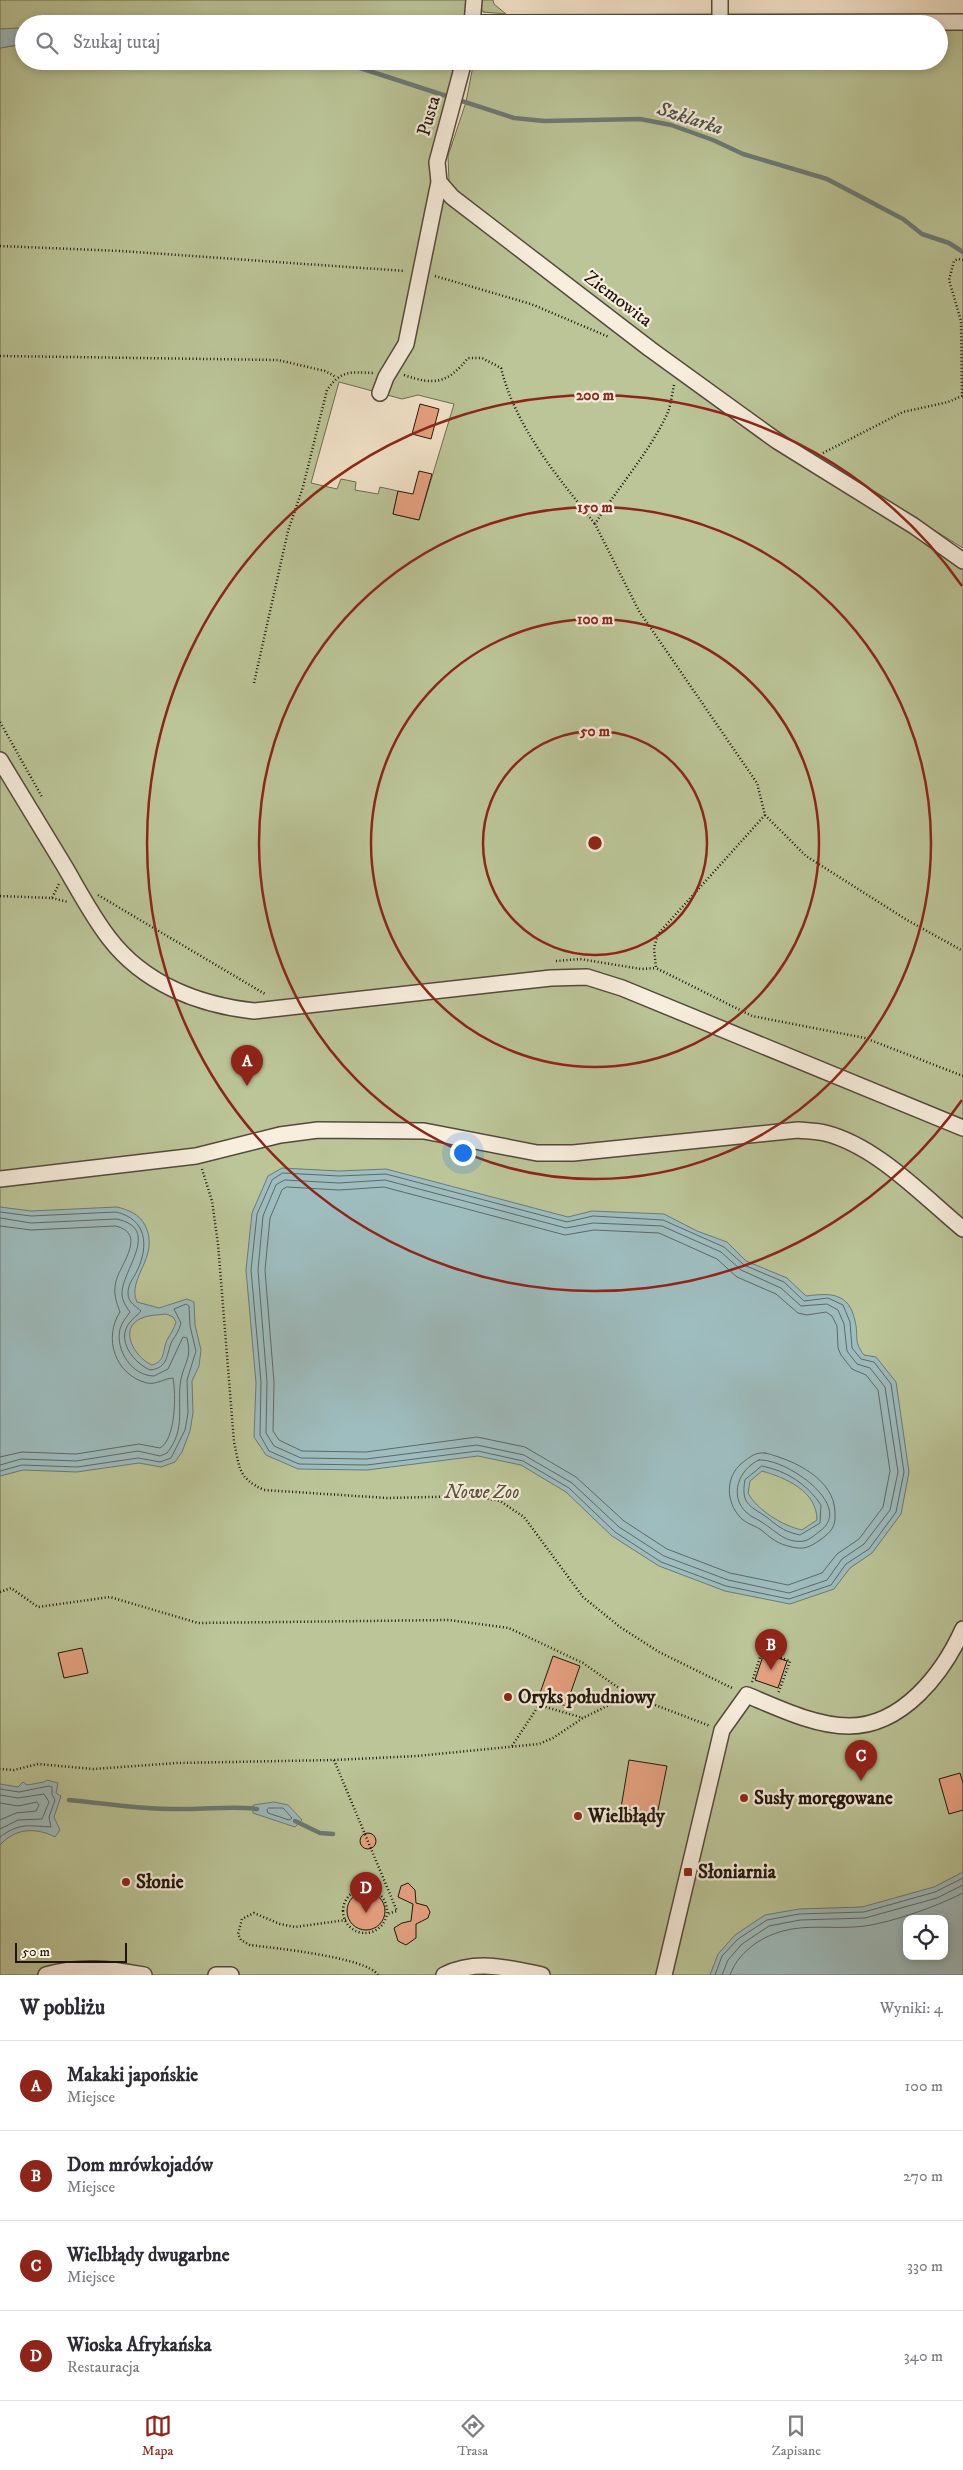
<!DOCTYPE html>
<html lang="pl">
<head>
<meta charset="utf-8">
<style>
	:root { --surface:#fff; --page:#f7f7f7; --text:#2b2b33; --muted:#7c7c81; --line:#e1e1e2; --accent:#8f2418 }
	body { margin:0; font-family:"IM FELL DW Pica",serif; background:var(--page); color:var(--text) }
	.controls { position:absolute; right:15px; bottom:15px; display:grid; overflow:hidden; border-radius:10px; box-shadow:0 2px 8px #0003 }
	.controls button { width:45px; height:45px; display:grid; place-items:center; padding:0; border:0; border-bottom:1px solid var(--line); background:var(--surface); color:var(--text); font:25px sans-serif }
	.scale { position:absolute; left:15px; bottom:12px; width:112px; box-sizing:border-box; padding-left:5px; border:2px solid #1f150c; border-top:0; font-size:14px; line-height:18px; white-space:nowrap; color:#1f150c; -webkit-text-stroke:4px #f8eede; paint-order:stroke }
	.you { position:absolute; left:462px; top:1152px; width:18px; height:18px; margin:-12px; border:4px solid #fff; border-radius:50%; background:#1a73e8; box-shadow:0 0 0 8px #1a73e833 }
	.badge { display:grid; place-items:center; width:32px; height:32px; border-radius:50%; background:var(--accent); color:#fff; font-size:16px; font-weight:700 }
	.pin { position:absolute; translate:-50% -41px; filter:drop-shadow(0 1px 2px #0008) }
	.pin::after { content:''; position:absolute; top:26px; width:18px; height:15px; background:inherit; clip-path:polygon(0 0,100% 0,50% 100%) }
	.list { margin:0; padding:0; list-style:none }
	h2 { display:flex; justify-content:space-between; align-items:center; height:65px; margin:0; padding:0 20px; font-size:21px }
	h2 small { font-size:16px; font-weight:400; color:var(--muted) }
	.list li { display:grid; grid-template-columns:32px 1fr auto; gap:15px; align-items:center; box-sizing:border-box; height:90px; padding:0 20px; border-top:1px solid var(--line) }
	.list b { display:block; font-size:19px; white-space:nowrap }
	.list p { margin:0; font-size:16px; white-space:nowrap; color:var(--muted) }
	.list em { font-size:16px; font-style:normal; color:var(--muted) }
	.icon { flex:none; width:28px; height:28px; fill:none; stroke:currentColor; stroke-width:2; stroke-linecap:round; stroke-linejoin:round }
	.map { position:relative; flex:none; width:963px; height:1975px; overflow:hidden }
	.search { position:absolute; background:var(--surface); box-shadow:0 2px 8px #0003; left:15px; right:15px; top:15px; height:55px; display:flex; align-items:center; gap:12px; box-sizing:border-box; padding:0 18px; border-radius:28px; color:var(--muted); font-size:19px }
	.sheet { height:425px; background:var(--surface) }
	nav { display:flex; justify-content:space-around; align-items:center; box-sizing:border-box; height:70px; border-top:1px solid var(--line); background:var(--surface); font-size:14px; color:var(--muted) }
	nav a { display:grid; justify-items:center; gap:2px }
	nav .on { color:var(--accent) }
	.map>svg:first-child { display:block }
	.green { fill:#bbc598; stroke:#6d6d52; fill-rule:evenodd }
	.water { fill:#9ebdbf; stroke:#6b7a77; fill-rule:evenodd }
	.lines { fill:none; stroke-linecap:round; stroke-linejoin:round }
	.shore { stroke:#5e6966; stroke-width:1 }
	.stream { stroke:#6b7a77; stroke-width:4.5 }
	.building { fill:#e7a281; stroke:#1f150c }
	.minor-casing { stroke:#54493c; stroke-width:18 }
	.path { stroke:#1f150c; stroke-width:2.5; stroke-dasharray:1 2.5; stroke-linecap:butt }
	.minor { stroke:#f8eede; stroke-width:15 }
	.ring { fill:none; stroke:#8f2418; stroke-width:2.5 }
	.poi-dot { fill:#8f2418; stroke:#f8eede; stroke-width:2 }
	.labels { text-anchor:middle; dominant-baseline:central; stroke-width:4.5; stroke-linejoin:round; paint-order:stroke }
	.street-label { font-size:19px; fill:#1f150c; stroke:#f8eede }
	.park-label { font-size:19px; font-style:italic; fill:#56533d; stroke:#f8eede }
	.poi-label { font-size:19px; font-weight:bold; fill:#1f150c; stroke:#f8eede; text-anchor:start }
	.water-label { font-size:20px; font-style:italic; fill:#4b504b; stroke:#f8eede }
	.centre { fill:#8f2418; stroke:#f8eede; stroke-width:2.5 }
	.ring-label { font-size:15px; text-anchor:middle; font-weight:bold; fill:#8f2418; stroke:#f8eede; stroke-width:4.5; stroke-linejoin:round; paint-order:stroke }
</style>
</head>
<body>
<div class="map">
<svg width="963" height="1975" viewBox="0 0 963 1975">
	<rect width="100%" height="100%" fill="#f4e5cc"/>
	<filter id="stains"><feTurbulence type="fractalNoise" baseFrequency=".004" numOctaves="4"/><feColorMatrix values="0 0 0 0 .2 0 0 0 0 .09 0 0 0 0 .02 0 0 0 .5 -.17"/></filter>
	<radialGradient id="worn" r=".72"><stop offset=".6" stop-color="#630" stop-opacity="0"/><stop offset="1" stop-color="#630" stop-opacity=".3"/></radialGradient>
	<path class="green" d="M0,0H468L465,24H24V29H0Z
		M482,0H493L494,4L506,14L483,12L481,8Z
		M939,28H963V548L834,468L688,371L465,199L449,181L448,156L466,102L474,61H939Z
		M24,44V61H458L435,183L963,568V1975H0V48ZM339,382L402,399L418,395L454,404L419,520L393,514L398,491L380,487L378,494L355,490L356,482L341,479L337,489L311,483ZM907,1919H944V1956H907Z"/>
	<path class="water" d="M18,28L24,29V44L0,48V29Z
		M282,1168L339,1171L386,1169L568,1217L592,1211L664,1214L697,1231L727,1242L746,1261L787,1278L806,1296C830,1293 849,1292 855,1321C859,1337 853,1341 864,1355L876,1357L896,1382L909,1472L901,1514L872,1553L850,1568L834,1589L790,1604L725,1591L659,1566L612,1536L566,1492L521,1465L478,1456L367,1470L298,1469L266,1455L254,1437L256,1383L246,1270L252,1213L268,1176ZM762,1471C786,1478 817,1491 817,1520L802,1530C783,1526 757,1510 748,1493L750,1481Z
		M0,1207L31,1211L117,1207C129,1210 139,1214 145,1225C161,1257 126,1278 137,1302L159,1308L187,1299L194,1302L195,1325L201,1350L199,1366L192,1381L193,1413L190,1431L182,1452L175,1462L161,1467L139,1463L77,1472L23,1470L0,1476ZM166,1314L173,1317L176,1322C174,1329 171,1333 167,1340C162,1351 166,1361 152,1365C135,1358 117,1328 142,1318C149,1315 158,1315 166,1314Z
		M47,1780L58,1783L56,1793L61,1796L54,1817L60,1830L55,1837C36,1827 15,1828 0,1845V1784L18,1787L23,1782L27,1785L44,1782Z
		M274,1802L288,1805L302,1820L295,1827L253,1813V1805Z
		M963,1872V1975H710L718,1954L735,1935L765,1915L799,1909L862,1907L934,1887ZM907,1919H944V1956H907Z"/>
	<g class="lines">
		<path class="shore" d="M283,1173L339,1176L386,1174L567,1222L593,1216L663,1220L724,1247L744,1265L784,1282L804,1301L828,1298L843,1305L850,1322L852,1348L861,1359L874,1362L891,1384L904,1472L896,1512L869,1549L846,1564L831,1585L789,1599L726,1586L661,1562L615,1532L569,1488L523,1461L478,1451L367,1465L299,1464L269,1451L260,1435L261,1382L251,1270L257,1214L272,1180Z
			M285,1180L339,1183L385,1180L566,1228L593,1223L662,1226L721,1252L741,1270L781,1288L801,1306L827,1304L838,1310L844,1324L847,1351L857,1364L870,1368L885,1387L898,1472L890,1510L864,1544L842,1559L827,1580L789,1593L728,1580L664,1556L619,1527L572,1483L524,1455L477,1445L366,1459L301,1458L274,1446L266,1433L267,1382L258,1270L263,1216L276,1185Z
			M287,1187L339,1190L384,1187L565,1235L594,1230L659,1233L717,1259L737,1277L776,1294L798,1313L807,1315L826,1312L832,1316L837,1326L838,1348L841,1355L852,1369L866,1375L878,1390L890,1471L883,1507L859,1539L837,1554L822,1573L788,1585L730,1573L667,1549L624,1521L576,1477L525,1447L477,1437L366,1452L302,1451L279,1440L273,1431L274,1382L265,1270L270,1218L282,1190Z
			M0,1212L31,1216L116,1212C147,1219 149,1246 137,1271C133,1279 128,1284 128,1293C128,1303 136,1306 141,1311C138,1315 133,1318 130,1322C115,1340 134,1363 150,1370C169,1368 166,1354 172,1341C176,1335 179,1331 181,1323L174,1309L186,1304L189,1306L190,1326L196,1351L187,1380L188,1413L185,1430L171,1458L160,1462L138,1458L77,1467L22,1465L0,1471
			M0,1218L31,1223L116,1219C163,1228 121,1271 122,1294C122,1300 126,1307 130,1312C126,1318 122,1322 120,1329C115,1350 132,1376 154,1376L168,1369L183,1337L187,1338C192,1358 185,1361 181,1379C176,1406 187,1428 167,1453L160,1456L138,1451L76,1461L21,1459L0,1465
			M0,1226L31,1230L115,1226C148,1233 120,1265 116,1281C113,1293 116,1301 120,1312C103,1338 115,1375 147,1383C157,1385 165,1378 173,1378C176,1394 176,1439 160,1448L139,1444L76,1454L22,1452L0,1457
			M765,1453C794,1460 835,1479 835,1513C836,1527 831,1532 820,1540C810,1547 804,1550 792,1547C777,1544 771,1538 760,1529C753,1525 745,1523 740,1517C726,1502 725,1477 742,1463C750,1457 755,1452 765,1453Z
			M759,1460C786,1458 855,1506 820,1531C815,1535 809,1540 804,1541C786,1544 776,1531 763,1523C758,1519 751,1517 747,1513C728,1496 739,1469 759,1460Z
			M762,1466C787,1471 807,1484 821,1505L820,1523L800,1535C786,1532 780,1528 769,1519C752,1506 740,1506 745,1480Z
			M0,1789L19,1792L49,1786L52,1787V1794L55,1800L49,1817L51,1827C29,1826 20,1822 0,1837
			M0,1795L18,1798L44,1794L49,1802L42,1819L18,1820L0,1829
			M0,1803L18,1806L37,1802L39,1805L36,1811L16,1813L0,1820
			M269,1808H283L292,1818L289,1820L268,1813L267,1810Z
			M715,1975L722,1956L738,1939L767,1920L799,1914L864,1912L935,1892L963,1878
			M722,1975L728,1960L742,1944L769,1926L800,1920L865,1918L937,1898L963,1885
			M730,1975C735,1961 744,1952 756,1943C793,1919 825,1931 865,1926C893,1922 938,1906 963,1893"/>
		<path class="stream" d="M332,61L357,67L514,118L544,121L640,119L671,125L713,140L743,154L827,179L903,219L922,234L949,243L963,252
			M69,1800C108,1804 148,1810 188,1809C211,1809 233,1806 257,1809
			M295,1821L320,1833L333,1834"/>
	</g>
	<path class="building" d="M420,404L439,409L431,439L412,434Z
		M419,471L432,474L419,520L393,514L398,491L413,494Z
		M82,1648L88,1673L64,1678L58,1653Z
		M764,1653L787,1661L778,1688L755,1680Z
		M553,1656L580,1666L566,1706L539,1696Z
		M629,1760L667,1766L657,1815L621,1808Z
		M960,1773L963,1783V1810L949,1814L939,1779Z
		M360 1841a8 8 0 1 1 16 0a8 8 0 1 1-16 0Z
		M408,1883L415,1890L416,1903L427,1906L430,1912L428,1918L416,1924V1938L406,1945L398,1941L394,1928L402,1923L411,1921L413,1904L398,1897L401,1886Z
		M347 1911a19 19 0 1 1 38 0a19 19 0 1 1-38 0Z"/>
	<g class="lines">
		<defs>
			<path id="minor" d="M720,0V22
				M472,23L963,22
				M472,24L474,0
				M439,182L452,197L650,349L777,441L914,526L963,561
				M380,393L386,377L406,344L439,182L437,162L464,61
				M0,760C22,796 43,831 65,867C79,891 92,916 109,938C144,984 199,1005 254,1011L551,978L587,977L622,988L963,1128
				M0,1179L196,1156L280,1135L318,1130L424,1131L537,1153H573L798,1130C807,1131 817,1131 825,1133C877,1146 923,1196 963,1229
				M46,1975C80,1965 111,1969 144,1975
				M216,1975H231
				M444,1975C476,1959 509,1968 542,1975
				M664,1975L722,1730L747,1695C778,1708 815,1726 849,1726C903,1726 943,1673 963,1629"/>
		</defs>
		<use href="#minor" class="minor-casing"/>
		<path class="path" d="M0,246L121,251L405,271
			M435,276L531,304L609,337
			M0,356L278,360L325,371L336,377
			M404,375C435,386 448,383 468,358H482L501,368C516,428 557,476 595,524
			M674,385C672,394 671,404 668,412C650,452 618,487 595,524L639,611L757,783L765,815L806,856L907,920L963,951
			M823,453L903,412L948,402L962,396L961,321L949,280L954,261L958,259L963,260
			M254,683L288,531L303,487L327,390C341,370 350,372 373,373
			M0,722L42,797
			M765,815L658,934L654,948L656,968L752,1016L865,1038L963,1076
			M98,895L265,994
			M0,896L52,898L59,884
			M52,898L68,902
			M556,961L580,959L641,969L656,968
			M202,1169L212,1201L218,1244L234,1442C240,1469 238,1478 264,1490L387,1498L475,1496L500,1501L524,1517L583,1597L620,1627L659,1652L734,1689
			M0,1592L11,1588L38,1607L110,1597L198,1623L449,1620L509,1628L583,1663L629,1695L583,1718L553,1738L539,1744L417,1756L334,1760L178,1763L93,1769L38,1764L14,1770L0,1769
			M752,1682L762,1651L790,1661L778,1694
			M629,1695L710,1726
			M512,1746L539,1705L583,1718
			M334,1760L397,1911L387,1914
			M343 1911a22 22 0 1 1 44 0a22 22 0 1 1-44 0Z
			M346,1920L295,1927L280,1924L254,1913L242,1919L238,1934L241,1940L250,1945C273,1948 366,1957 378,1975"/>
		<use href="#minor" class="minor"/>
	</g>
	<g class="ring">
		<circle cx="595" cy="843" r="112"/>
		<circle cx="595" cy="843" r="224"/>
		<circle cx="595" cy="843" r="336"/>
		<path d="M962 1100A448 448 0 1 1 962 586"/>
	</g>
	<g class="poi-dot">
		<circle cx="508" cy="1697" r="5"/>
		<circle cx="744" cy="1798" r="5"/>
		<circle cx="578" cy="1816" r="5"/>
		<rect x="683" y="1867" width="10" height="10" rx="2.5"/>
		<circle cx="126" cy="1882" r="5"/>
	</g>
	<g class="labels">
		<g class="street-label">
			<text transform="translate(429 116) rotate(-74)">Pusta</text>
			<text transform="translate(618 299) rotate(37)">Ziemowita</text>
		</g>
		<g class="park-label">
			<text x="482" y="1492">Nowe Zoo</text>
		</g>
		<g class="poi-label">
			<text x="518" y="1697">Oryks południowy</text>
			<text x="754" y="1798">Susły moręgowane</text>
			<text x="588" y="1816">Wielbłądy</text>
			<text x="698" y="1872">Słoniarnia</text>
			<text x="136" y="1882">Słonie</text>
		</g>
		<g class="water-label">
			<text transform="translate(690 119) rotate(18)">Szklarka</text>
		</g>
	</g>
	<circle cx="595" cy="843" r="8" class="centre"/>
	<g class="ring-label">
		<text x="595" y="400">200 m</text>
		<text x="595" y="512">150 m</text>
		<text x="595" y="624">100 m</text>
		<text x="595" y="736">50 m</text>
	</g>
	<rect width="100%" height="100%" filter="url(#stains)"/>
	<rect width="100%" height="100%" fill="url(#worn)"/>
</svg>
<div class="controls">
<button><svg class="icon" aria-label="locate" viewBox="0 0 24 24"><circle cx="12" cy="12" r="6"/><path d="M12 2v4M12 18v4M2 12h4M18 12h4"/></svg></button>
</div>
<div class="scale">50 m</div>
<div class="you"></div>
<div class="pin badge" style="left:247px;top:1086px">A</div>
<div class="pin badge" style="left:771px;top:1670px">B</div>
<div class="pin badge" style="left:861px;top:1781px">C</div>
<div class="pin badge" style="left:366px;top:1913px">D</div>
<div class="search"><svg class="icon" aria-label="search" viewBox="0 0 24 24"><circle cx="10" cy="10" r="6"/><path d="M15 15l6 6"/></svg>Szukaj tutaj</div>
</div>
<section class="sheet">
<h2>W pobliżu<small>Wyniki: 4</small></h2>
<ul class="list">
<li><span class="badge">A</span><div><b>Makaki japońskie</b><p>Miejsce</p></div><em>100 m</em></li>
<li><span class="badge">B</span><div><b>Dom mrówkojadów</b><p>Miejsce</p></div><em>270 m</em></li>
<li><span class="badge">C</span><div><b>Wielbłądy dwugarbne</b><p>Miejsce</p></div><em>330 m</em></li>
<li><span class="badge">D</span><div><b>Wioska Afrykańska</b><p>Restauracja</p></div><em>340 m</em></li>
</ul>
</section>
<nav>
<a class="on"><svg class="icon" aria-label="map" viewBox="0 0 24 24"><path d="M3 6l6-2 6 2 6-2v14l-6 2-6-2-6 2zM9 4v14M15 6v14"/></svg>Mapa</a>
<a><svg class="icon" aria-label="directions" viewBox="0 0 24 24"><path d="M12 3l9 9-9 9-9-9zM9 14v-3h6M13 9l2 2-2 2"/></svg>Trasa</a>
<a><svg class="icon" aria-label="saved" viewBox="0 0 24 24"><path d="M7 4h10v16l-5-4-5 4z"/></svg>Zapisane</a>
</nav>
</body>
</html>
